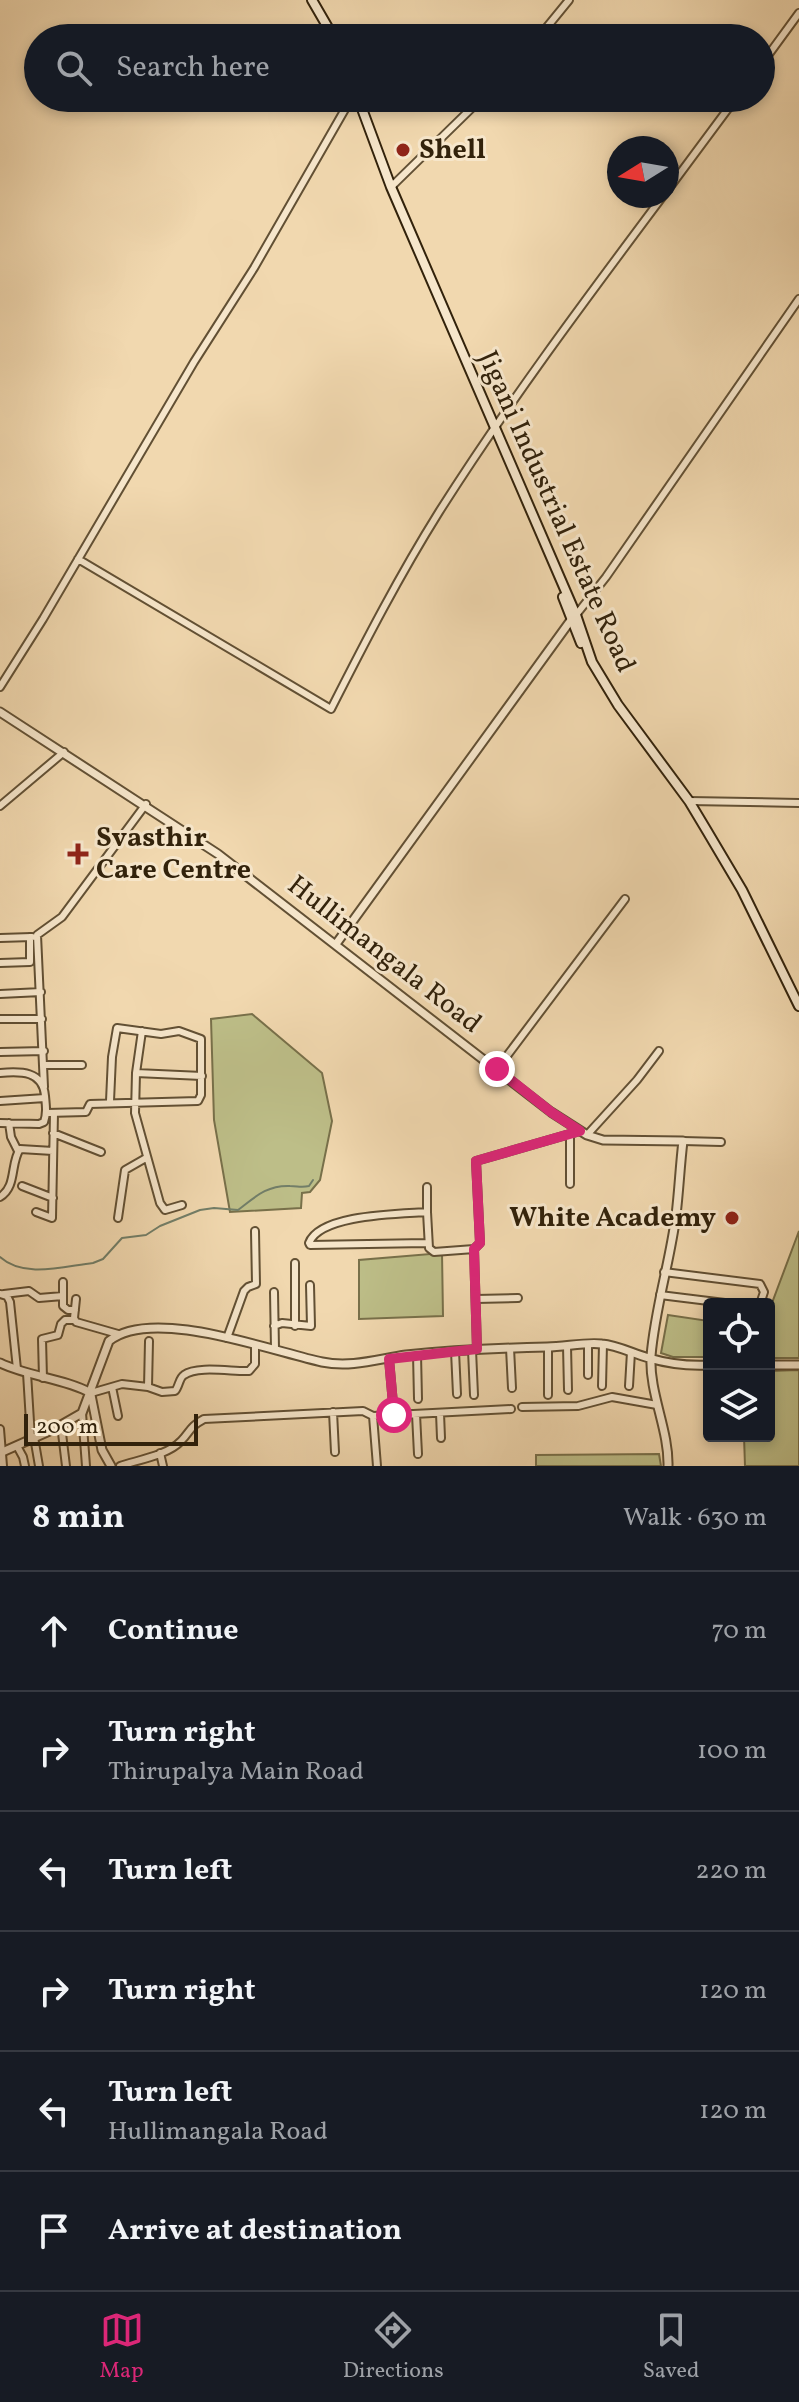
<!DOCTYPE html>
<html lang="en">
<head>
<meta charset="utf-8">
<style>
	:root { --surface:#171b24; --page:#242831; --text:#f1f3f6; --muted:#9ea1a6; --line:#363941; --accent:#db2777 }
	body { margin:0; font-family:Vollkorn,serif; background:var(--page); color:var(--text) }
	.controls { position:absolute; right:24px; bottom:24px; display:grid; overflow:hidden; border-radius:8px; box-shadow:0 4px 12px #0003 }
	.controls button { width:72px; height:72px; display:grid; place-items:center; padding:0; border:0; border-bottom:2px solid var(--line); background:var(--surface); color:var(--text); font:40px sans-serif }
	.compass { position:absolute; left:607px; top:136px; width:72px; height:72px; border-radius:50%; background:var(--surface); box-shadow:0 4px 12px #0003; rotate:259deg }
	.scale { position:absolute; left:24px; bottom:20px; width:174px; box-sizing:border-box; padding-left:8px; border:4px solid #32220b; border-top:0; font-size:22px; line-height:28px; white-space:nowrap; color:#32220b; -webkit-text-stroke:6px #f6e6cb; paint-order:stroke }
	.stop { position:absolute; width:24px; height:24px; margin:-18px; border:6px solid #db2777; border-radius:50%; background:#fff }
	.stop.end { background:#db2777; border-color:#fff; box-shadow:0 2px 8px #0008 }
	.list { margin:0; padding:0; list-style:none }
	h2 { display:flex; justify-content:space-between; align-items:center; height:104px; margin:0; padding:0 32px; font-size:34px }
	h2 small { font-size:26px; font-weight:400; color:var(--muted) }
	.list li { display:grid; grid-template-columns:52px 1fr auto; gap:24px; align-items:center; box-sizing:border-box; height:120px; padding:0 32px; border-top:2px solid var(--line) }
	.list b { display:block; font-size:30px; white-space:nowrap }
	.list p { margin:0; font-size:26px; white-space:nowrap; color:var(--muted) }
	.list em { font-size:26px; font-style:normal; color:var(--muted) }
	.icon { flex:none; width:44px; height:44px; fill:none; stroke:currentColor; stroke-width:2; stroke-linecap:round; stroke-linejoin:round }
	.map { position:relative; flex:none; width:799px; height:1466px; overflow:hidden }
	.search { position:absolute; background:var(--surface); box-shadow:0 4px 12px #0003; left:24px; right:24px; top:24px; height:88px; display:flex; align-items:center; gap:20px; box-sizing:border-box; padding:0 28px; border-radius:44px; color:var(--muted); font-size:30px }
	.sheet { height:824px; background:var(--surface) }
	nav { display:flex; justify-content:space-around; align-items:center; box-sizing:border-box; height:112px; border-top:2px solid var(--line); background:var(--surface); font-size:22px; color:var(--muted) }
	nav a { display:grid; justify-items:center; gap:4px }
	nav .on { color:var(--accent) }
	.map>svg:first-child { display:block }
	.grass { fill:#bdbe88; stroke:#78704a; stroke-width:2 }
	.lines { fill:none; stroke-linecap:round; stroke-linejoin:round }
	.stream { stroke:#727e68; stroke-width:2 }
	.minor-casing { stroke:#625034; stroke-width:10 }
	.tertiary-casing { stroke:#625034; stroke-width:11 }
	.secondary-casing { stroke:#32220b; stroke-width:12 }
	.minor { stroke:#f6e6cb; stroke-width:6 }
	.tertiary { stroke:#f6e6cb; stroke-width:7 }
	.secondary { stroke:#f6e6cb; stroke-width:8 }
	.route { stroke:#db2777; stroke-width:10 }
	.poi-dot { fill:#8f2418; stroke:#f6e6cb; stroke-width:3 }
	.labels { text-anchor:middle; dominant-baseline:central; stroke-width:6; stroke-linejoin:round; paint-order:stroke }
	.poi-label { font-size:28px; font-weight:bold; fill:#32220b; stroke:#f6e6cb; text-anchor:start }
	.street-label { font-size:28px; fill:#32220b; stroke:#f6e6cb }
</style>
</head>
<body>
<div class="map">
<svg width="799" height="1466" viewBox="0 0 799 1466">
	<rect width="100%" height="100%" fill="#f1d8af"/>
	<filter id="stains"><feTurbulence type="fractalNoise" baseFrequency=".0025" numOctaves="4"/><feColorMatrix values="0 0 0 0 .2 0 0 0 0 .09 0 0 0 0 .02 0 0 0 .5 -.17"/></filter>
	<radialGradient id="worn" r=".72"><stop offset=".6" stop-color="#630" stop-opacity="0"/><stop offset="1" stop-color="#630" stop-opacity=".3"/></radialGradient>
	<path class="grass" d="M252,1014L322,1073L332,1121L320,1180L310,1192L302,1193L301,1208L230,1212L214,1120L211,1019Z
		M799,1231V1358H769V1311Z
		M442,1253L443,1316L359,1319V1260Z
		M668,1315L709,1321V1357H673L661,1353Z
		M799,1370V1466H745L744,1436H769V1371Z
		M659,1454L661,1466H536V1455Z"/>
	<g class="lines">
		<path class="stream" d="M0,1257C24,1279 65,1266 93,1263L103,1259L122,1238L146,1235L160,1226L200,1210L214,1208L238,1210C255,1197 267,1185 290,1186C298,1186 301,1188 309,1186L313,1180"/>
		<defs>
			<path id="minor" d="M538,38L569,0
				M761,65L799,13
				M391,187L482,98
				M667,191L736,98
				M78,559L331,709C365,642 399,576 439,512C508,403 586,299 663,196
				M576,615L606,577L799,299
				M0,687L43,619L194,362L254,268L348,104L358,99
				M689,801L799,803
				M0,806L64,752
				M0,938L32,937
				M0,963L30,962V937
				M0,994L41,992
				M0,1019H42
				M142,1031L136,1073L135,1113L160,1203L165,1210L182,1205
				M0,1052L44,1051
				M44,1065H82
				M497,1069L625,899
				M0,1073C21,1071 43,1071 45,1096C46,1106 47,1113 44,1122L39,1124L0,1123
				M136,1073L202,1076
				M44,1087L37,935L62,917L146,804
				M0,1101L45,1098
				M47,1113L86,1112L90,1104L198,1101L201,1095V1039L179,1031L161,1034L117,1028L112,1057L110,1101
				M9,1123L11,1137L18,1151
				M53,1133L101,1152
				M570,1134V1184
				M587,1135L637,1080L659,1051
				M683,1141L721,1142
				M22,1186L53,1198
				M0,1197C17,1187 10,1163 20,1149L53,1151
				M36,1212L52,1218L54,1113
				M427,1212V1187
				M118,1218L125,1170L146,1158
				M426,1243L310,1245L309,1243C320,1214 400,1214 427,1212L429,1248L434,1252L474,1249
				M664,1272L760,1284L764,1292L760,1304
				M63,1282V1306L68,1310H75
				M274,1292L275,1349
				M0,1294L7,1296L10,1302L17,1369
				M4,1294L29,1291L39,1298L63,1296
				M660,1295L733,1304
				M76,1299L74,1318L76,1322L118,1334
				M476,1299L518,1298
				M274,1326L282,1323L311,1326L310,1285
				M295,1326V1263
				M227,1338L244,1291L248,1287L256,1284L255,1231
				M567,1346L568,1390
				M510,1348L512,1388
				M548,1348V1395
				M477,1349L474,1249L480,1243L476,1161L580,1131
				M472,1350L474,1395
				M455,1351L457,1394
				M417,1354L418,1399
				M27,1373L31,1438
				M588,1375V1344
				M43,1378L42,1339L58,1335L61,1324L65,1320H75
				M602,1386L603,1344
				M629,1386L631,1352
				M112,1387L118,1416
				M148,1387L162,1392L175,1391C179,1387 179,1378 184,1375C197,1365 234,1372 249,1371L255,1364V1345
				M91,1393L122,1384L148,1387L149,1341
				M522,1407L578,1406L612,1397L657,1405
				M333,1412L335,1452
				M82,1413L86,1466
				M440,1413L441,1438
				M416,1414L418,1454
				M394,1415L511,1409
				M373,1416L377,1466
				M61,1425L66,1466
				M0,1429L3,1466
				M34,1437L39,1466
				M17,1446L23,1457L25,1466
				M160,1453L163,1466
				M120,1466C138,1460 168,1455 181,1441C191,1431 189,1427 204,1419L363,1411L373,1416L394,1415L389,1359"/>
			<path id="tertiary" d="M0,712L218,854L551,1112L587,1135L603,1140L683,1141C680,1166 679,1191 676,1215C670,1262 655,1308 651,1356C649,1393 669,1430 668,1466
				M336,944L571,620
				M0,1363C29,1377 63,1378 91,1393
				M769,1365H799
				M91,1395L102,1450L111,1466
				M0,1453L54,1429L82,1413L109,1341C152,1306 271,1351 322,1362C351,1368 378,1359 406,1355C453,1350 500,1348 547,1347C565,1347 584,1342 602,1344C617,1345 634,1354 649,1358C669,1364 688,1366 709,1365"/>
			<path id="secondary" d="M312,0L334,38
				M358,98L391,187L576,615L592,662L618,705L689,801L707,831L742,890L799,1006
				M563,597L581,643"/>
		</defs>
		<use href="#minor" class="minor-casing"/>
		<use href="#tertiary" class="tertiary-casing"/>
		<use href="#secondary" class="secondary-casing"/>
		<use href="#minor" class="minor"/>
		<use href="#tertiary" class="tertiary"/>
		<use href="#secondary" class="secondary"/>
	</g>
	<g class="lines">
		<path class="route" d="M394,1415L389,1359L477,1349L474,1249L480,1243L476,1161L580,1131L551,1112L497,1069"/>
	</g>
	<g class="poi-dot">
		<circle cx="403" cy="150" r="8"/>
		<path d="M74 842h8v8h8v8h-8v8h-8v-8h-8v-8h8z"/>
		<circle cx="732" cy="1218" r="8"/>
	</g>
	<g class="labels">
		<g class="poi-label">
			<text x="419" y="150">Shell</text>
			<text x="96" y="838">Svasthir<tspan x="96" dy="32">Care Centre</tspan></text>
			<text x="716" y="1218" text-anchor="end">White Academy</text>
		</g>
		<g class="street-label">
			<text transform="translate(556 512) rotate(66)">Jigani Industrial Estate Road</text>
			<text transform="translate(384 955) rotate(38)">Hullimangala Road</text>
		</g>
	</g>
	<rect width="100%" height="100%" filter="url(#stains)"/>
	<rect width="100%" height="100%" fill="url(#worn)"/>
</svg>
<div class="controls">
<button><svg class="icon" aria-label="locate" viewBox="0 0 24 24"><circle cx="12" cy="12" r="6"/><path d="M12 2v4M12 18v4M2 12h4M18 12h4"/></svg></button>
<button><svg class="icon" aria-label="layers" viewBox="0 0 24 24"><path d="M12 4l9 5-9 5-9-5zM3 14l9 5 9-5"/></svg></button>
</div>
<svg class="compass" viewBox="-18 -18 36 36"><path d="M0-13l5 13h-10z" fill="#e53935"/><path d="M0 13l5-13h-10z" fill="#9ea1a6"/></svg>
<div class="scale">200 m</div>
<div class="stop" style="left:394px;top:1415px"></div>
<div class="stop end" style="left:497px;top:1069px"></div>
<div class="search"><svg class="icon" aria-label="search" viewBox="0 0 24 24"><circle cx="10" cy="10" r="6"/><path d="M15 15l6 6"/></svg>Search here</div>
</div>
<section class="sheet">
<h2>8 min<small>Walk · 630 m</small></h2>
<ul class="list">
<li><svg class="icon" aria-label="ahead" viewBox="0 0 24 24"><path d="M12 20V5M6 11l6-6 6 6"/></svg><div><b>Continue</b></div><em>70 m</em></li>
<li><svg class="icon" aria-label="right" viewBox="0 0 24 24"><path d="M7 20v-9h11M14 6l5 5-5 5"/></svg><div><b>Turn right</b><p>Thirupalya Main Road</p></div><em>100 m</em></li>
<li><svg class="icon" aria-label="left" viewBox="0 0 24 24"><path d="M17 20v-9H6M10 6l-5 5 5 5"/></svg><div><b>Turn left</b></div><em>220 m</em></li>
<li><svg class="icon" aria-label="right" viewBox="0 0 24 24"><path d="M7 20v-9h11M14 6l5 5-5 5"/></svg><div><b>Turn right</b></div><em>120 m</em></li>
<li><svg class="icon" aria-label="left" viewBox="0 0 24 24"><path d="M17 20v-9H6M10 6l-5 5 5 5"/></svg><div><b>Turn left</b><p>Hullimangala Road</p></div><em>120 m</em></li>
<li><svg class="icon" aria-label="arrive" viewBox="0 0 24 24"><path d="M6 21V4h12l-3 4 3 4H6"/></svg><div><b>Arrive at destination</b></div></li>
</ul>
</section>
<nav>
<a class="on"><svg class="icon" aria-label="map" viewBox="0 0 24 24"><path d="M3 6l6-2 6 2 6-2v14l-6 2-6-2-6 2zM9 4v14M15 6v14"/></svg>Map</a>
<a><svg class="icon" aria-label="directions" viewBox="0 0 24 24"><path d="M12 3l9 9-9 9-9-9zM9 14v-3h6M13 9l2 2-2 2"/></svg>Directions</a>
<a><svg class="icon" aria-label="saved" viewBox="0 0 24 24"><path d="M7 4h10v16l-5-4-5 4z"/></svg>Saved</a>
</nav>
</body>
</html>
